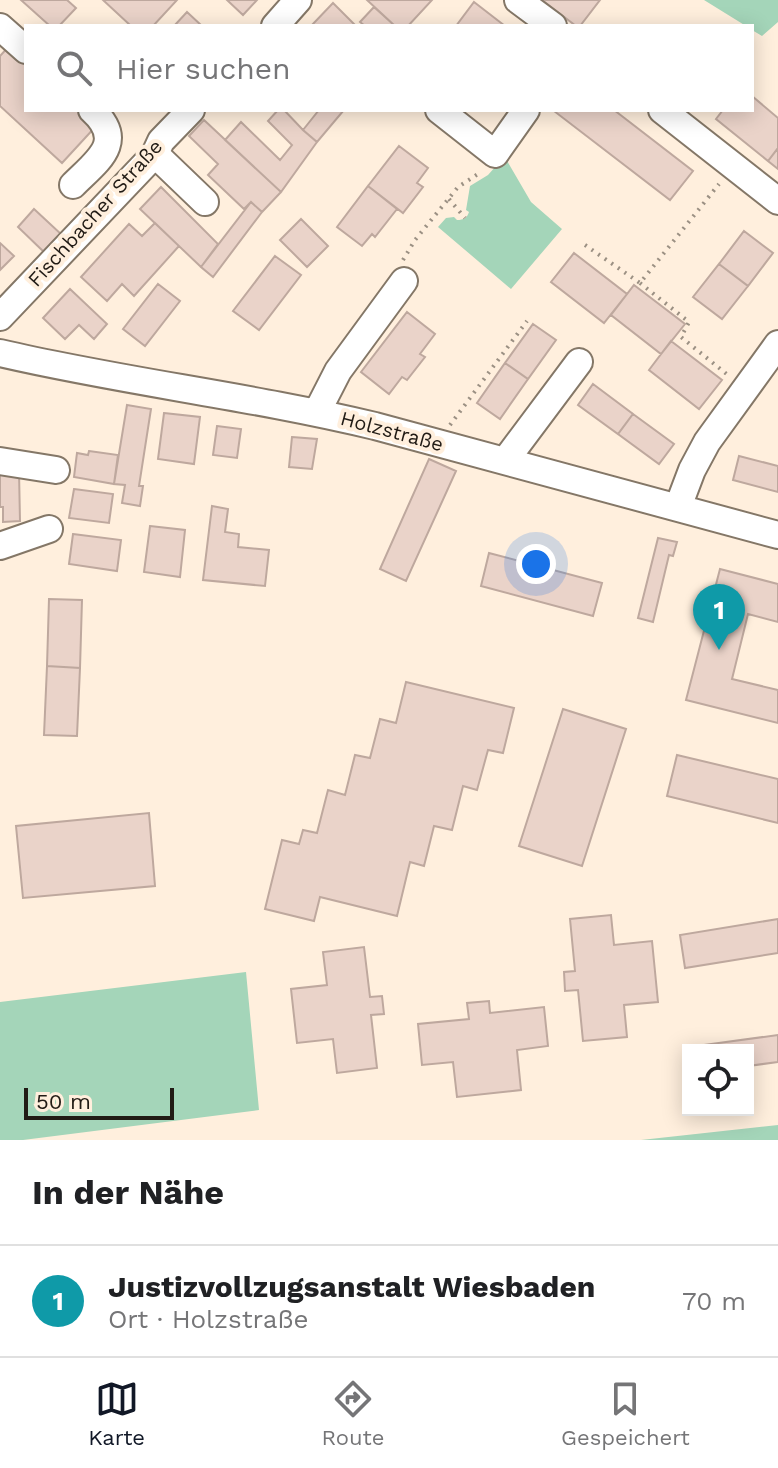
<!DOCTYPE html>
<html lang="de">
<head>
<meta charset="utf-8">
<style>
	:root { --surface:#fff; --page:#f2f2f2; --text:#202124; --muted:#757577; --line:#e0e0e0; --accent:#111827 }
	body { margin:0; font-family:"Work Sans",sans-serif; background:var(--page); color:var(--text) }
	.controls { position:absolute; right:24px; bottom:24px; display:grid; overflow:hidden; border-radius:0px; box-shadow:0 4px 20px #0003 }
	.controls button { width:72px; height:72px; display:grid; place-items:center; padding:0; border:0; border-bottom:2px solid var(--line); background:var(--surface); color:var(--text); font:40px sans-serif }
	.scale { position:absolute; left:24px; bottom:20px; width:150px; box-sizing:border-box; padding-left:8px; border:4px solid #211b15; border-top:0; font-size:22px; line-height:28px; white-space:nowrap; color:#211b15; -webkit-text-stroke:6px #ffefdd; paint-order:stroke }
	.you { position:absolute; left:536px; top:564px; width:28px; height:28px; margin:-20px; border:6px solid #fff; border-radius:50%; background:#1a73e8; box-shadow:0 0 0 12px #1a73e833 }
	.badge { display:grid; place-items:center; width:52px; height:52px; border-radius:50%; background:var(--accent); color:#fff; font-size:26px; font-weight:700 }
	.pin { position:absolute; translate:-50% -66px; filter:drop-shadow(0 2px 4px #0008) }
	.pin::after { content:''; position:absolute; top:42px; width:28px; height:24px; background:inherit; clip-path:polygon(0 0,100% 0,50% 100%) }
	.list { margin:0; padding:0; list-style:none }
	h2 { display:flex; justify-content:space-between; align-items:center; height:104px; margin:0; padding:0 32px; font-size:34px }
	h2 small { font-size:26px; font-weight:400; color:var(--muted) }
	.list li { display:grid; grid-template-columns:52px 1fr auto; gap:24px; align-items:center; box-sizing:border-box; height:112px; padding:0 32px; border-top:2px solid var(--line) }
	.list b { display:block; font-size:30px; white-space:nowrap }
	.list p { margin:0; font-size:26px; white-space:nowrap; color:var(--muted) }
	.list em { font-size:26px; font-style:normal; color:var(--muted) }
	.icon { flex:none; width:44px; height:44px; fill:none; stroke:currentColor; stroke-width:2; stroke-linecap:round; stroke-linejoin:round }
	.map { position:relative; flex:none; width:778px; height:1140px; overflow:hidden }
	.search { position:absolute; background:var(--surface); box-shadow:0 4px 20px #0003; left:24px; right:24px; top:24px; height:88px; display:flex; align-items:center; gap:20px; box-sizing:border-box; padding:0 28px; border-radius:0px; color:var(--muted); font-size:30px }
	.sheet { height:216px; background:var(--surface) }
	nav { display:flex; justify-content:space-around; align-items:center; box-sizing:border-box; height:112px; border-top:2px solid var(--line); background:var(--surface); font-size:22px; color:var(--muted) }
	nav a { display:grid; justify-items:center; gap:4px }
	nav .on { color:var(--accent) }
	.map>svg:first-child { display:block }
	.green { fill:#a4d5b9 }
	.building { fill:#ead3c9; stroke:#bea89e; stroke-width:2 }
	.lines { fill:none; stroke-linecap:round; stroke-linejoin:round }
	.minor-casing { stroke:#847767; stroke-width:30 }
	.path { stroke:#9b9083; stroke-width:4; stroke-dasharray:2 6; stroke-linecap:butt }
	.minor { stroke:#fff; stroke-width:26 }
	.labels { text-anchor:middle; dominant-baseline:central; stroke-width:8; stroke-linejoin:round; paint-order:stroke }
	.street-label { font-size:20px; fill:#211b15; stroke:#ffefdd }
</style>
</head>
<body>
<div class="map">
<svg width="778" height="1140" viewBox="0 0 778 1140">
	<rect width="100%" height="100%" fill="#ffefdd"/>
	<path class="green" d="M704,0H778V22L762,36L752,30V26H746Z
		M506,159L531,202L562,229L511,289L438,227L446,218L454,217L457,220C464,220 467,218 469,212L466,210L470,186L488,175L496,166Z
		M246,972L259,1110L23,1140H0V1002Z
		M778,1125V1140H641Z"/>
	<path class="building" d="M21,0H67L76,8L59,26H50Z
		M103,0H177L153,26H131Z
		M227,0H257L243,15Z
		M367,0H432L408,26H395Z
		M542,0H600L580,26H576Z
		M474,2L505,26H456Z
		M333,3L354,24L352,26H311Z
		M374,7L395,26H365L360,22Z
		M187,12L202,26H174Z
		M10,45L26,60V110H80L97,125L62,163L0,106V56Z
		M752,96L778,118V148L768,161L716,119L723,110H752Z
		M278,110H284L303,130L317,142L281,192L225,140L241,122L280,160L292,145L268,121Z
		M319,110H344L317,142L303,130Z
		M555,110H614L693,171L670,200L554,111Z
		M204,120L281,192L262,212L251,202L244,209L208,175L218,164L189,136Z
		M399,146L428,168L417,183L423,187L403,213L368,186Z
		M778,148V169L768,161Z
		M368,186L397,209L375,237L372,234L362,246L337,227Z
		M161,187L218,244L201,267L140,209Z
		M251,202L262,212L213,277L201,267Z
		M34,209L62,235L45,253L18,227Z
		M301,219L328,246L307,267L280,240Z
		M155,223L179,246L134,296L122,284L107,301L81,277L129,224L142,236Z
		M744,231L773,253L748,286L719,264Z
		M0,243L14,256L0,270Z
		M574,253L627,294L604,323L551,282Z
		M275,256L301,275L259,330L233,311Z
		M719,264L748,286L722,319L693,297Z
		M158,284L180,301L145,346L123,329Z
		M634,285L685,324L661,354L611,315Z
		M70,289L107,324L94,339L79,325L65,339L43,318Z
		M407,312L435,334L420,354L425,357L407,380L402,377L389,394L361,372Z
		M533,324L556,340L528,379L505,363Z
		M671,341L722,380L699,409L649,370Z
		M505,363L528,379L500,419L477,403Z
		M593,384L633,414L618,434L578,405Z
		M127,405L151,409L139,486H143L140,506L122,503L125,485L114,484Z
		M164,413L200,417L194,464L158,459Z
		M633,414L674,444L659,464L618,434Z
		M217,426L241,429L237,458L213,455Z
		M292,437L317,439L312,469L289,467Z
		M89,451L118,455L114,484L74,477L77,453L88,455Z
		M739,456L778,466V492L733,480Z
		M429,459L456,471L406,581L380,569Z
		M19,471L20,521L3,522V507H0V472Z
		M74,489L113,494L109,523L69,518Z
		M212,506L228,509L225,532L239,534L238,547L269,550L265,586L203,580Z
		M150,526L185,530L180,577L144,572Z
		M73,534L121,540L117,571L69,564Z
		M658,538L677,542L673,556L669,555L653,622L638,618Z
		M489,553L602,583L593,616L481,586Z
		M720,569L778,584V622L748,614L732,679L778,690V723L686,700Z
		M49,599L82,600L80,668L47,666Z
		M47,666L80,668L77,736L44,735Z
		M406,682L514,708L503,753L488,750L477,790L463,786L452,830L434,826L424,866L410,862L397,916L320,897L314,921L265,909L282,840L299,844L303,830L317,833L328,790L345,795L355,755L370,758L380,719L396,723Z
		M563,709L626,729L582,866L519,846Z
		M677,755L778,779V823L667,796Z
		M149,813L155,886L23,898L16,826Z
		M611,915L614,945L652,941L658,1002L624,1005L627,1037L583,1041L578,990L565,991L564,972L575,971L570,919Z
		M778,919V953L685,968L680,935Z
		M364,947L370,997L382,996L384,1014L371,1015L377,1068L337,1073L333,1039L297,1043L291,989L327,985L323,952Z
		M489,1001L490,1013L544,1007L548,1046L517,1050L521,1090L457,1097L453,1062L422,1065L418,1024L469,1019L467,1003Z
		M778,1035V1062L748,1066V1050H697L696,1046Z"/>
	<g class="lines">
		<defs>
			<path id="minor" d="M518,0L553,26
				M275,26L298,0
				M0,27L26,50
				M439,110L495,154L526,110
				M662,110L778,201
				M155,154L205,202
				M73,185C97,161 127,142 92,110
				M0,317L155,154L161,141L191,110
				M0,353C124,382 251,396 375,426L778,535
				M317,412L338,371L404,281
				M0,461L56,470
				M505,461L579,362
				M678,507L692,470L707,442L778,344
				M0,546L49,529"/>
		</defs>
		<use href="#minor" class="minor-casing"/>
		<path class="path" d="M449,199L465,218
			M585,245L640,283L719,184
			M403,260L415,240L458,187L481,172
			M640,283L689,322L681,337L729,376
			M450,425L527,321"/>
		<use href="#minor" class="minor"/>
	</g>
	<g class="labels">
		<g class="street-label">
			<text transform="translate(95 213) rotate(-48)">Fischbacher Straße</text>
			<text transform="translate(392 431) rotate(15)">Holzstraße</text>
		</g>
	</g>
</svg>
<div class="controls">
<button><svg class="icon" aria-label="locate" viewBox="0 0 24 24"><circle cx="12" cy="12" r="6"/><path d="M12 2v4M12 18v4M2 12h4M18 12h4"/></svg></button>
</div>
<div class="scale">50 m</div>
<div class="you"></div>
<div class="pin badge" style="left:719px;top:650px;background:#0f9aa8">1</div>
<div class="search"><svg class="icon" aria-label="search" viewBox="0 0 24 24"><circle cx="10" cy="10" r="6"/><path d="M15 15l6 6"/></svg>Hier suchen</div>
</div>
<section class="sheet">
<h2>In der Nähe<small></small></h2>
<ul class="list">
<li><span class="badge" style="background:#0f9aa8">1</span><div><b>Justizvollzugsanstalt Wiesbaden</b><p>Ort · Holzstraße</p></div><em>70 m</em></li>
</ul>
</section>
<nav>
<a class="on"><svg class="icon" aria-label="map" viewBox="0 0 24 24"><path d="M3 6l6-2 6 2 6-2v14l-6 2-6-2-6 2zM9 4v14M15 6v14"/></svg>Karte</a>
<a><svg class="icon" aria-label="directions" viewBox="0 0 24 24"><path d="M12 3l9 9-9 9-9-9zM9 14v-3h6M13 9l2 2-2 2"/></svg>Route</a>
<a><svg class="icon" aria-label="saved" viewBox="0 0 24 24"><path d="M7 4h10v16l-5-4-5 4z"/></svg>Gespeichert</a>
</nav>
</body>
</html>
